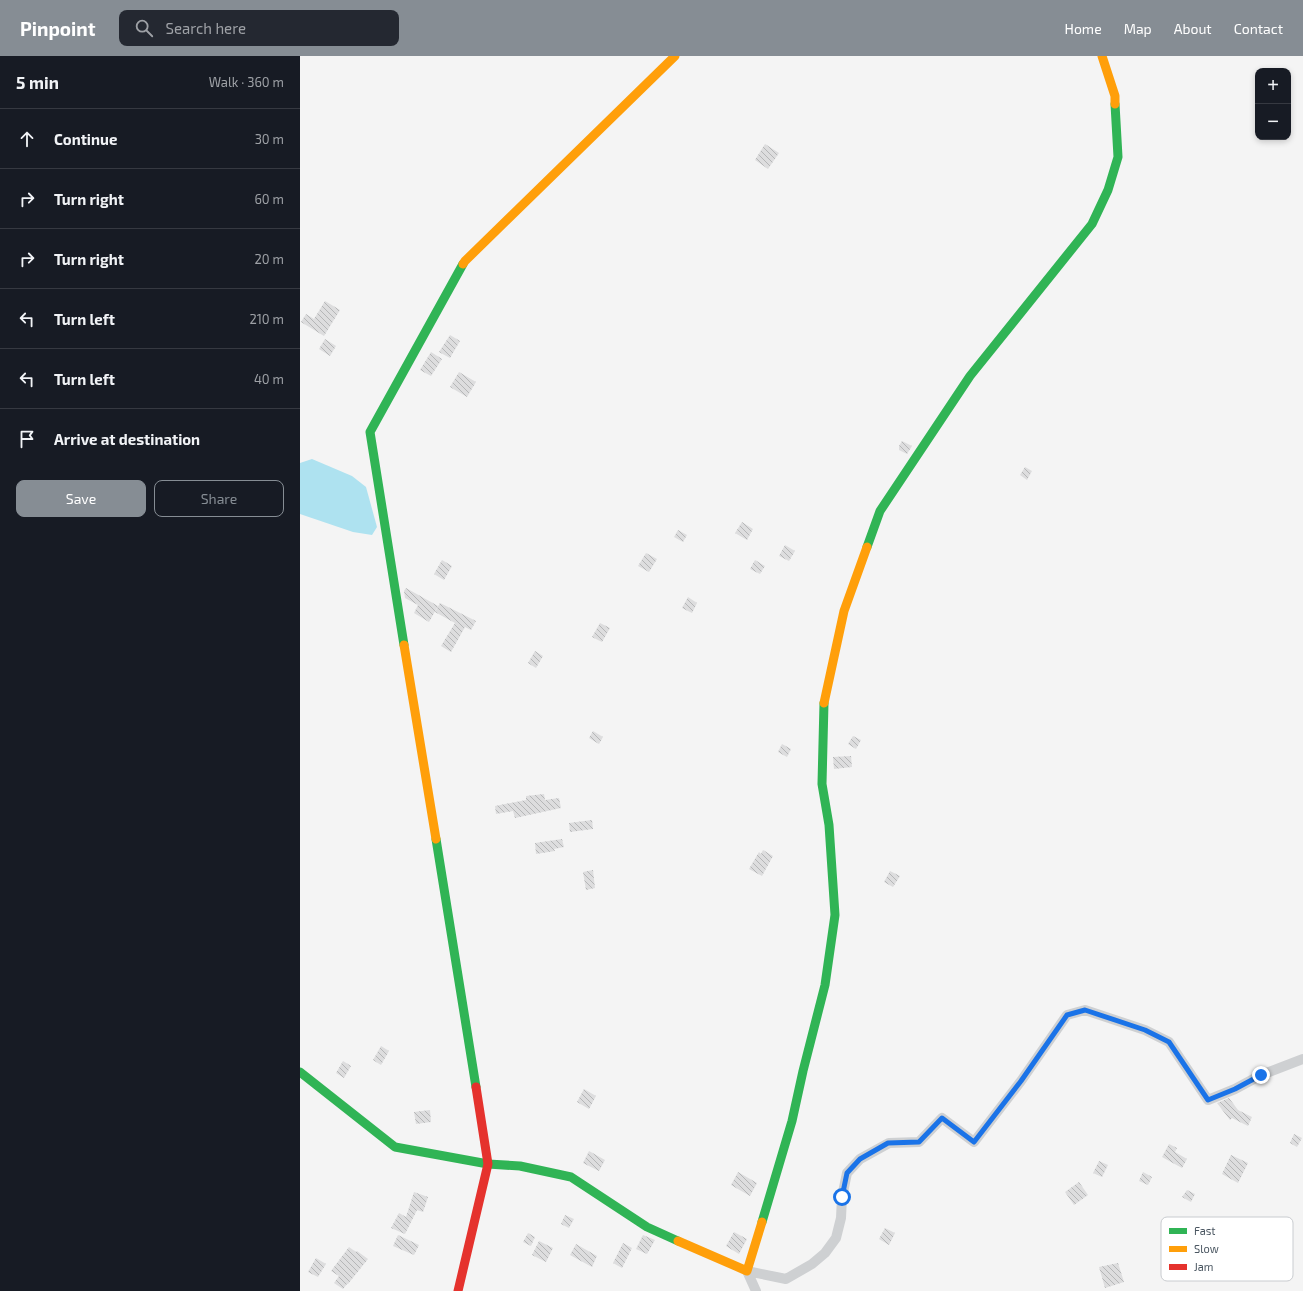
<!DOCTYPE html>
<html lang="en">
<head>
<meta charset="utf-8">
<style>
	:root { --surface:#171b24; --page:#242831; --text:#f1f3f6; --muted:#9ea1a6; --line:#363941; --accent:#868d94 }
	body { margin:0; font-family:"Exo 2",sans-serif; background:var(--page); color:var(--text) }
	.controls { position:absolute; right:12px; top:12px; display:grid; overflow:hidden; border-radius:8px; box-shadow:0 2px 6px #0003 }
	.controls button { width:36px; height:36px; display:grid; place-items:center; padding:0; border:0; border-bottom:1px solid var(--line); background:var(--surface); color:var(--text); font:20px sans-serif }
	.stop { position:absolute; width:12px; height:12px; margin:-9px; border:3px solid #1a73e8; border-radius:50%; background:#fff }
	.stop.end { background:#1a73e8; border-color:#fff; box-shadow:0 1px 4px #0008 }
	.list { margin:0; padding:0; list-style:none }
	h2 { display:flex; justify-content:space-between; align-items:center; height:52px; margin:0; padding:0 16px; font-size:17px }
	h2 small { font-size:13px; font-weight:400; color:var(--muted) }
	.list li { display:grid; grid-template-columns:26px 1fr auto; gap:12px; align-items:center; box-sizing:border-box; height:60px; padding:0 16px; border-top:1px solid var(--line) }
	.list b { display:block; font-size:15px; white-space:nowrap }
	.list em { font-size:13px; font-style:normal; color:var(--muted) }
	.actions { display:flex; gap:8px; padding:12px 16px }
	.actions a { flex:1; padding:9px 0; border:1px solid var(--accent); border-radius:8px; text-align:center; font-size:14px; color:var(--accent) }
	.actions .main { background:var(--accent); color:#fff }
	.icon { flex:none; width:22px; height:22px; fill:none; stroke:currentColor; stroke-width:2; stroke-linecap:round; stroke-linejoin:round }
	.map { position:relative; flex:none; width:1003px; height:1235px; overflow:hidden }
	header { display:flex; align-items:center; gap:24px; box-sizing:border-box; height:56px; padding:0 20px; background:var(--accent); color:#fff }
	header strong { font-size:19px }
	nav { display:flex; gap:22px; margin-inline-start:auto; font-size:14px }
	.search { width:280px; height:36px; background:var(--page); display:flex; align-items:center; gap:10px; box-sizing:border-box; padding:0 14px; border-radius:8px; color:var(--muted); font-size:15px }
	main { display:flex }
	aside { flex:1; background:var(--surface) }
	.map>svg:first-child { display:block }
	.water { fill:#aee2f0 }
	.building { fill:url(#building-back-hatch) }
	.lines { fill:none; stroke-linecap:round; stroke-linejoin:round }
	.street { stroke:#ced0d2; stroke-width:10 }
	.fast { stroke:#30b455; stroke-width:9 }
	.slow { stroke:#ff9f0a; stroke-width:9 }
	.jam { stroke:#e5322d; stroke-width:9 }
	.route { stroke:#1a73e8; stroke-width:5 }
	.key { fill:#fff; stroke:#c9ccd0; stroke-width:1 }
	.key-label { font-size:11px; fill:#4a5661 }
</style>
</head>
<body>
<header>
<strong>Pinpoint</strong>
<div class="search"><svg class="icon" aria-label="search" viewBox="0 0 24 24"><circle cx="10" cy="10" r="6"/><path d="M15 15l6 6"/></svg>Search here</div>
<nav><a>Home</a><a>Map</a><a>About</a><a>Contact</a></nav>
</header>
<main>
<aside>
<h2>5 min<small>Walk · 360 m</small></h2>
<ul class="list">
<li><svg class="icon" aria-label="ahead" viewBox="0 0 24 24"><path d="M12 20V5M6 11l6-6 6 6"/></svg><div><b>Continue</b></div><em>30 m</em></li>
<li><svg class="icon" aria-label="right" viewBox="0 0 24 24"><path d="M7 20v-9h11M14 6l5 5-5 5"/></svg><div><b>Turn right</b></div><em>60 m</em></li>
<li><svg class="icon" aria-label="right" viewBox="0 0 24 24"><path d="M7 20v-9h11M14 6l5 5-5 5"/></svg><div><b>Turn right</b></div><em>20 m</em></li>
<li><svg class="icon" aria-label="left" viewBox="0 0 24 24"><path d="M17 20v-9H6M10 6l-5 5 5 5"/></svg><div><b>Turn left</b></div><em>210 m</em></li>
<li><svg class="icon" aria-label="left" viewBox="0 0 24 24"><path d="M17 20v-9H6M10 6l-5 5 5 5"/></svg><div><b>Turn left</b></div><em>40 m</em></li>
<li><svg class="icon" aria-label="arrive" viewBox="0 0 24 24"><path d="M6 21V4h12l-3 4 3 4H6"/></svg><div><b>Arrive at destination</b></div></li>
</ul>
<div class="actions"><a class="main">Save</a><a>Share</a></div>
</aside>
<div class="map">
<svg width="1003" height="1235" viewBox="0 0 1003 1235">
	<defs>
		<pattern id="building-back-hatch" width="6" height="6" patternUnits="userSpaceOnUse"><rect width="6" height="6" fill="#ddddde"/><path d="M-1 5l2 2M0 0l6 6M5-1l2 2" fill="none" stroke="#b5b6b7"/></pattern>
	</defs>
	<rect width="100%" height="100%" fill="#f4f4f4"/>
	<path class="water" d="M12,403L52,420L66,431L77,471L72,479L53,476L0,458V407Z"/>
	<path class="building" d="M465,88L479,97L468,113L455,104Z
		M25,245L40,254L24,280L1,266L6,258L14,263Z
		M150,279L160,285L150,302L139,296Z
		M25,283L36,290L30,300L19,293Z
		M131,296L142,303L131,320L120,314Z
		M159,316L176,326L167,341L150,331Z
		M602,385L612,390L607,398L599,394V390Z
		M725,411L732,415L727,424L720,419Z
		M442,466L453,473L447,484L435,477Z
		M378,474L387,479L383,486L374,481Z
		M485,489L495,495L489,505L479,500Z
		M346,497L357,503L349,516L338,510Z
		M142,504L152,510L144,524L134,518Z
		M455,504L465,510L460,518L450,513Z
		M106,532L138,550L129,566L114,557L118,549L105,542L104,535Z
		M388,541L397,547L392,557L382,552Z
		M140,547L176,565L171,574L165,571L151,596L141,590L155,567L135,556Z
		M300,567L310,572L302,586L292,581Z
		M235,595L243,600L236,612L228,607Z
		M293,675L303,681L299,688L289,682Z
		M553,680L561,684L556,693L548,688Z
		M482,688L491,693L487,701L478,696Z
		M551,700L552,711L534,713L533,701Z
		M244,738L245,744L259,742L261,752L215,762L213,755L196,758L195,750L226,744V740Z
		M292,764L293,773L270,776L269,767Z
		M262,783L264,791L254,793L255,795L236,798L235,787Z
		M463,794L473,800L462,820L449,813L459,796L461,798Z
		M293,814L295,832L286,834L283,816Z
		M590,815L600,820L593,831L584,826Z
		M81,990L89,995L81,1009L73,1004Z
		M43,1005L51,1010L44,1022L36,1017Z
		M284,1033L296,1040L289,1053L277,1046Z
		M929,1042L938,1054L952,1061L948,1070L932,1062L930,1064L917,1047Z
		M130,1054L131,1066L116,1068L114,1056Z
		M994,1078L1002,1082L997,1091L990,1087Z
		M869,1088L877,1092L875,1096L887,1103L882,1112L862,1101Z
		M289,1095L305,1104L299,1115L283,1107Z
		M931,1099L948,1107L938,1127L922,1118Z
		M799,1105L808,1109L802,1121L793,1117Z
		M438,1116L457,1127L450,1140L431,1129Z
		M843,1116L852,1121L848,1129L839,1125Z
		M779,1126L788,1139L774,1149L765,1136Z
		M887,1134L895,1138L891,1146L882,1141Z
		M114,1136L128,1141L123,1156L117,1154L105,1178L91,1172L99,1157L106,1161Z
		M265,1159L274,1163L269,1172L261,1168Z
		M585,1172L595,1177L589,1189L579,1183Z
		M434,1176L447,1183L439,1198L426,1190Z
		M228,1177L235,1181L231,1190L223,1186Z
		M98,1179L119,1189L114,1199L93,1190Z
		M343,1179L355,1184L347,1198L336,1193Z
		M239,1185L253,1192L246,1206L232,1199Z
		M323,1187L332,1192L322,1212L313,1207Z
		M276,1188L297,1200L292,1211L270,1199Z
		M49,1191L56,1196L57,1195L68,1203L48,1228H47L43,1233L34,1227L39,1220L31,1215Z
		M16,1202L26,1208L18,1221L8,1216Z
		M818,1207L824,1226L805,1232L799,1211Z"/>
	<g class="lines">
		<path class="street" d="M447,1215L486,1223L512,1208L525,1197L536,1182L541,1162L542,1141L547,1117L560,1103L589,1087L619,1086L642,1062L674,1086L721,1025L767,959L785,954L845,974L869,986L908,1044L935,1033L961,1019L1003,1003
			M447,1215L456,1235"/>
		<path class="fast" d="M567,491L580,455L670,320L792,168L808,134L818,101L815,48
			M104,589L70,376L163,208
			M136,783L176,1031
			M0,1016L95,1091L188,1108L220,1110L271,1121L347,1171L378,1185
			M462,1166L492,1065L503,1015L525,929L535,859L529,769L522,728L524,647"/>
		<path class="slow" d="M802,0L815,40V48
			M163,208L165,205L375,0
			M104,589L136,783
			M524,647L544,555L567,491
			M378,1185L447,1215L462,1166"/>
		<path class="jam" d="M158,1235L188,1108L176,1031"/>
	</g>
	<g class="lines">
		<path class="route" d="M542,1141L547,1117L560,1103L588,1087L619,1086L642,1062L674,1086L721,1025L767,959L785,954L845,974L869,986L908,1044L935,1033L961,1019"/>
	</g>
	<rect x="861" y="1161" width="132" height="64" rx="6" class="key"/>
	<rect x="869" y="1172" width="18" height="6" fill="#30b455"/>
	<rect x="869" y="1190" width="18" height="6" fill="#ff9f0a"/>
	<rect x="869" y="1208" width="18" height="6" fill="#e5322d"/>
	<g class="key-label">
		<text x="894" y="1179">Fast</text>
		<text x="894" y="1197">Slow</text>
		<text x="894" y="1215">Jam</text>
	</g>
</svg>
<div class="controls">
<button>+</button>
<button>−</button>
</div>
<div class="stop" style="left:542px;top:1141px"></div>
<div class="stop end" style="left:961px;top:1019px"></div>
</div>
</main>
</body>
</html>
